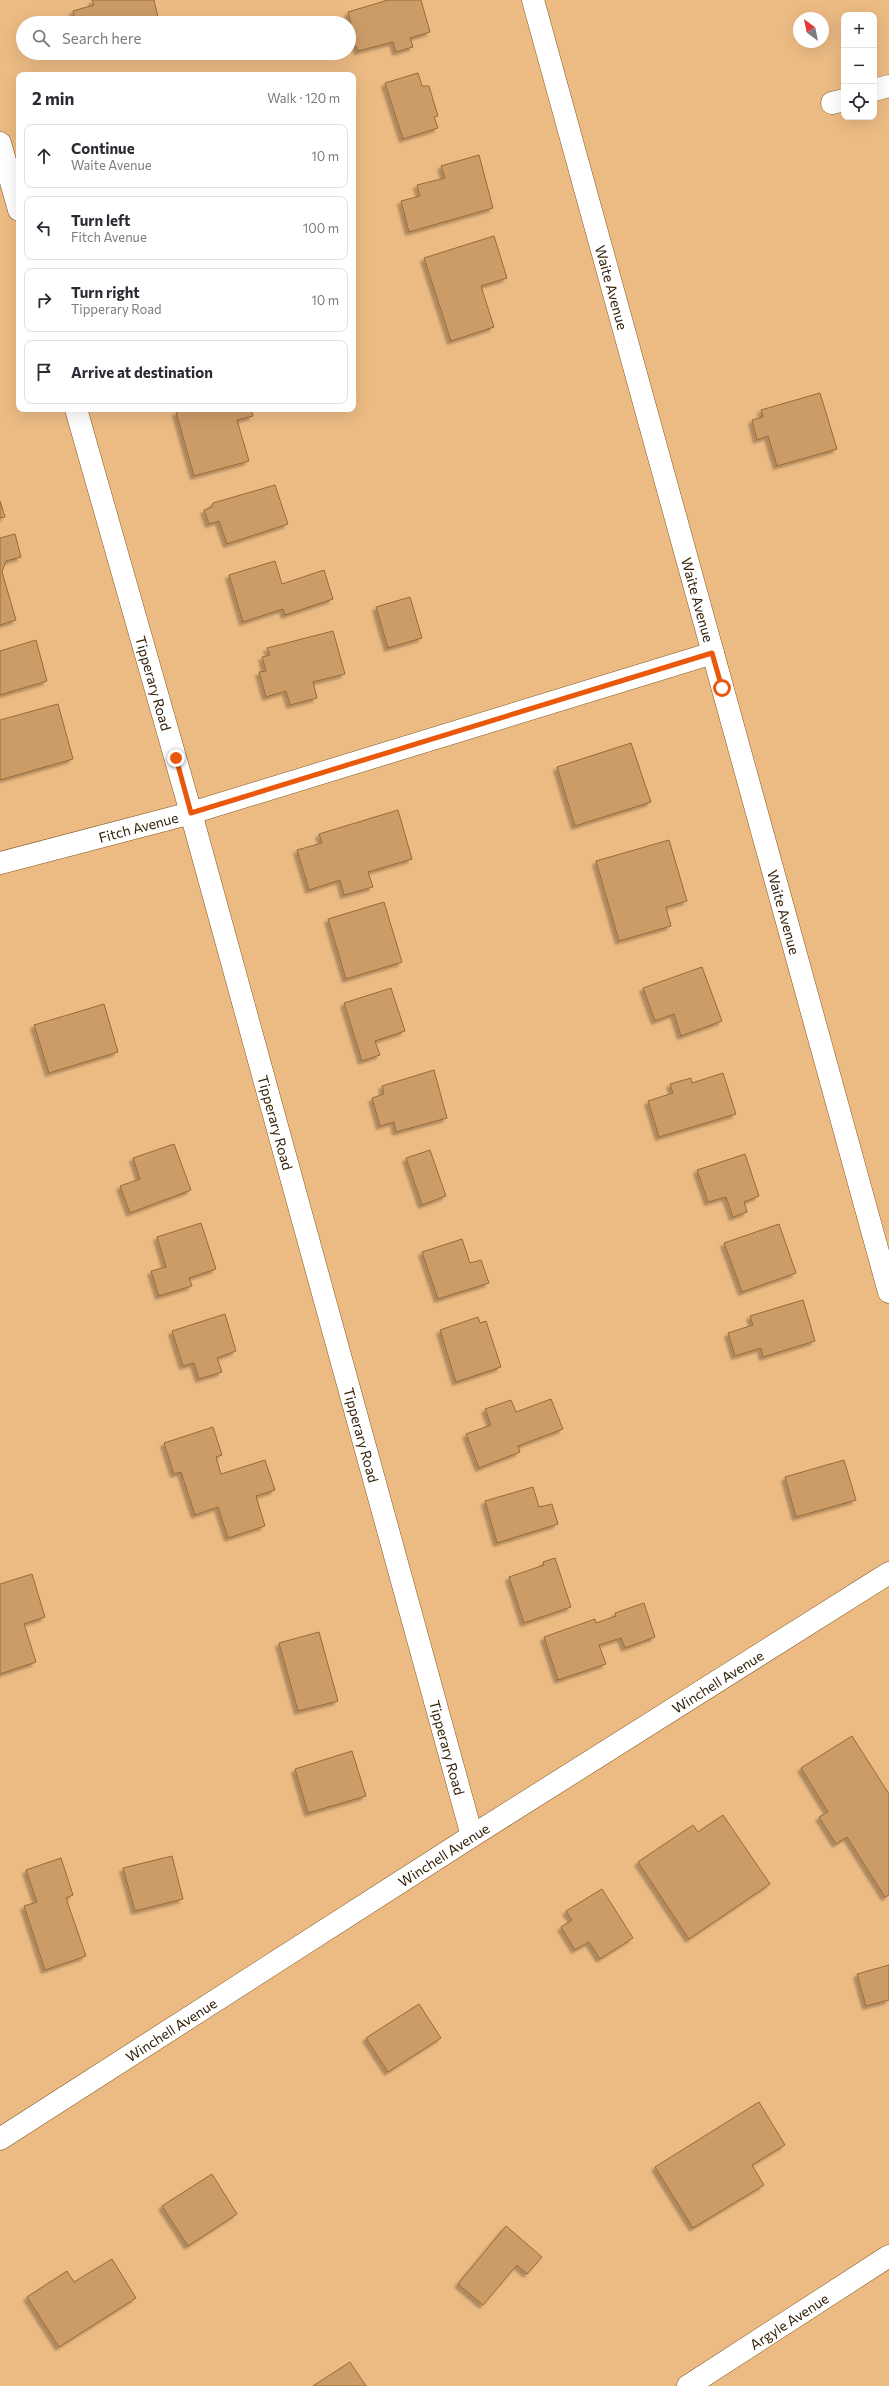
<!DOCTYPE html>
<html lang="en">
<head>
<meta charset="utf-8">
<style>
	:root { --surface:#fff; --page:#f7f7f7; --text:#2b2b33; --muted:#7c7c81; --line:#e1e1e2 }
	body { margin:0; font-family:Commissioner,sans-serif; background:var(--page); color:var(--text) }
	.controls { position:absolute; right:12px; top:12px; display:grid; overflow:hidden; border-radius:8px; box-shadow:0 4px 16px #0002 }
	.controls button { width:36px; height:36px; display:grid; place-items:center; padding:0; border:0; border-bottom:1px solid var(--line); background:var(--surface); color:var(--text); font:20px sans-serif }
	.compass { position:absolute; left:793px; top:12px; width:36px; height:36px; border-radius:50%; background:var(--surface); box-shadow:0 4px 16px #0002; rotate:327deg }
	.stop { position:absolute; width:12px; height:12px; margin:-9px; border:3px solid #ea580c; border-radius:50%; background:#fff }
	.stop.end { background:#ea580c; border-color:#fff; box-shadow:0 1px 4px #0008 }
	.list { margin:0; padding:0; list-style:none }
	h2 { display:flex; justify-content:space-between; align-items:center; height:52px; margin:0; padding:0 16px; font-size:17px }
	h2 small { font-size:13px; font-weight:400; color:var(--muted) }
	.list li { display:grid; grid-template-columns:26px 1fr auto; gap:12px; align-items:center; box-sizing:border-box; height:64px; margin:0 8px 8px; padding:0 8px; border:1px solid var(--line); border-radius:8px }
	.list b { display:block; font-size:15px; white-space:nowrap }
	.list p { margin:0; font-size:13px; white-space:nowrap; color:var(--muted) }
	.list em { font-size:13px; font-style:normal; color:var(--muted) }
	.icon { flex:none; width:22px; height:22px; fill:none; stroke:currentColor; stroke-width:2; stroke-linecap:round; stroke-linejoin:round }
	.map { position:relative; flex:none; width:889px; height:2386px; overflow:hidden }
	.search { position:absolute; background:var(--surface); box-shadow:0 4px 16px #0002; left:16px; top:16px; width:340px; height:44px; display:flex; align-items:center; gap:10px; box-sizing:border-box; padding:0 14px; border-radius:22px; color:var(--muted); font-size:15px }
	.panel { position:absolute; background:var(--surface); box-shadow:0 4px 16px #0002; left:16px; top:72px; width:340px; height:340px; border-radius:8px }
	.map>svg:first-child { display:block }
	.building { fill:#cc9c67; stroke:#976a35; filter:url(#shadow) }
	.lines { fill:none; stroke-linecap:round; stroke-linejoin:round }
	.minor-casing { stroke:#845821; stroke-width:23 }
	.minor { stroke:#fff; stroke-width:22 }
	.route { stroke:#ea580c; stroke-width:5 }
	.labels { text-anchor:middle; dominant-baseline:central; stroke-width:3; stroke-linejoin:round; paint-order:stroke }
	.street-label { font-size:14px; fill:#332009; stroke:#fae1c6 }
</style>
</head>
<body>
<div class="map">
<svg width="889" height="2386" viewBox="0 0 889 2386">
	<defs>
		<filter id="shadow"><feDropShadow dx="-3.5" dy="3.5" stdDeviation="1" flood-color="#0004"/></filter>
	</defs>
	<rect width="100%" height="100%" fill="#ecbb84"/>
	<path class="building" d="M92,0H154L159,22L76,23L73,11L94,5Z
		M388,0H421L430,32L410,38L413,47L396,52L393,42L358,51L356,46L350,48L349,24L351,23L348,12Z
		M418,73L422,86H429L438,116L434,117L438,128L403,139L385,83Z
		M479,155L493,208L409,232L401,201L420,196L417,185L445,178L441,166Z
		M494,236L507,278L481,286L494,327L451,341L424,258Z
		M820,393L837,449L777,466L768,436L757,440L752,420L763,417L761,410Z
		M189,409H251L253,416L237,420L249,461L194,476L176,412Z
		M275,485L288,524L227,544L219,521L209,524L204,510L212,507L213,503Z
		M0,501L5,517L0,518Z
		M15,534L21,557L6,561L2,572L16,620L0,625V538Z
		M275,561L282,584L324,570L333,599L285,615L283,609L243,622L229,575Z
		M410,597L422,638L388,648L376,607Z
		M333,631L345,674L313,682L317,698L290,705L286,691L266,697L259,672L266,671L262,657L270,655L267,648Z
		M36,640L47,681L0,695V651Z
		M58,704L73,759L0,780V720Z
		M631,743L651,802L575,826L557,767Z
		M398,810L412,859L368,872L373,887L344,895L340,880L309,890L297,850L322,843L319,834Z
		M669,840L687,901L666,907L671,926L619,941L596,861Z
		M384,902L402,962L346,979L328,919Z
		M702,967L722,1021L681,1036L674,1014L655,1021L643,988Z
		M391,988L405,1031L375,1041L380,1055L362,1061L344,1003Z
		M104,1004L118,1052L49,1073L34,1025Z
		M434,1070L447,1118L396,1132L394,1122L380,1126L372,1098L384,1094L382,1086Z
		M723,1073L736,1114L659,1137L648,1101L673,1093L670,1084L691,1078L692,1083Z
		M174,1144L191,1190L130,1213L120,1186L140,1179L133,1158Z
		M430,1150L446,1196L422,1205L406,1158Z
		M745,1154L759,1196L744,1202L747,1212L733,1217L726,1197L708,1202L697,1170Z
		M201,1223L216,1269L189,1278L192,1286L159,1296L151,1271L166,1267L157,1237Z
		M779,1224L796,1273L742,1292L724,1243Z
		M462,1239L470,1263L481,1260L489,1283L438,1299L422,1252Z
		M803,1300L815,1341L763,1357L761,1348L735,1356L728,1333L753,1325L750,1316Z
		M225,1314L236,1351L217,1358L222,1372L199,1379L194,1363L183,1366L172,1331Z
		M478,1317L480,1323L486,1321L501,1367L456,1382L440,1330Z
		M551,1399L563,1429L518,1446L520,1452L479,1468L466,1434L491,1425L485,1409L511,1400L516,1412Z
		M213,1427L222,1455L216,1457L221,1474L265,1460L275,1490L256,1496L265,1526L228,1538L218,1507L195,1515L181,1472L174,1474L164,1443Z
		M844,1460L856,1500L796,1517L785,1477Z
		M533,1487L539,1507L552,1504L558,1524L497,1543L485,1501Z
		M555,1558L571,1607L524,1623L509,1577L544,1565L543,1562Z
		M32,1574L45,1617L24,1624L36,1662L0,1674V1584Z
		M644,1603L655,1637L625,1648L621,1638L599,1645L606,1664L558,1680L544,1637L595,1619L596,1623L616,1616L615,1613Z
		M319,1632L338,1701L298,1711L279,1643Z
		M852,1736L889,1794V1895L885,1897L847,1837L836,1844L819,1817L828,1812L801,1768Z
		M352,1751L366,1796L308,1813L295,1769Z
		M723,1815L770,1884L689,1939L638,1862L693,1825L698,1832Z
		M172,1856L183,1899L135,1911L123,1868Z
		M61,1858L73,1895L66,1898L86,1956L45,1970L24,1906L37,1902L26,1870Z
		M602,1889L633,1938L600,1959L589,1942L575,1950L561,1927L572,1920L566,1911Z
		M889,1965V2000L866,2006L857,1974Z
		M419,2004L441,2038L388,2072L366,2038Z
		M759,2102L785,2145L752,2165L764,2185L693,2228L655,2167Z
		M212,2174L237,2214L188,2246L162,2206Z
		M506,2226L542,2257L527,2274L517,2265L483,2305L458,2284Z
		M112,2259L136,2298L59,2347L27,2297L67,2271L74,2282Z
		M350,2362L366,2386H313Z"/>
	<g class="lines">
		<defs>
			<g id="minor">
				<path id="s1" d="M533,0L889,1292"/>
				<path d="M874,90L889,86"/>
				<path d="M832,103L844,100"/>
				<path d="M0,143L19,210"/>
				<path id="s2" d="M76,409L191,813L472,1836"/>
				<path id="s3" d="M0,863L191,813L713,653"/>
				<path id="s4" d="M0,2139L472,1836L889,1573"/>
				<path id="s5" d="M688,2386L889,2256"/>
			</g>
		</defs>
		<use href="#minor" class="minor-casing"/>
		<use href="#minor" class="minor"/>
	</g>
	<g class="lines">
		<path class="route" d="M176,758L191,813L712,653L722,688"/>
	</g>
	<g class="labels">
		<g class="street-label">
			<text stroke="none"><textPath href="#s1" startOffset="298">Waite Avenue</textPath></text>
			<text stroke="none"><textPath href="#s1" startOffset="622">Waite Avenue</textPath></text>
			<text stroke="none"><textPath href="#s2" startOffset="285">Tipperary Road</textPath></text>
			<text stroke="none"><textPath href="#s3" startOffset="143">Fitch Avenue</textPath></text>
			<text stroke="none"><textPath href="#s1" startOffset="946">Waite Avenue</textPath></text>
			<text stroke="none"><textPath href="#s2" startOffset="741">Tipperary Road</textPath></text>
			<text stroke="none"><textPath href="#s2" startOffset="1065">Tipperary Road</textPath></text>
			<text stroke="none"><textPath href="#s4" startOffset="851">Winchell Avenue</textPath></text>
			<text stroke="none"><textPath href="#s2" startOffset="1389">Tipperary Road</textPath></text>
			<text stroke="none"><textPath href="#s4" startOffset="527">Winchell Avenue</textPath></text>
			<text stroke="none"><textPath href="#s4" startOffset="203">Winchell Avenue</textPath></text>
			<text stroke="none"><textPath href="#s5" startOffset="120">Argyle Avenue</textPath></text>
		</g>
	</g>
</svg>
<div class="controls">
<button>+</button>
<button>−</button>
<button><svg class="icon" aria-label="locate" viewBox="0 0 24 24"><circle cx="12" cy="12" r="6"/><path d="M12 2v4M12 18v4M2 12h4M18 12h4"/></svg></button>
</div>
<svg class="compass" viewBox="-18 -18 36 36"><path d="M0-13l5 13h-10z" fill="#e53935"/><path d="M0 13l5-13h-10z" fill="#7c7c81"/></svg>
<div class="stop" style="left:722px;top:688px"></div>
<div class="stop end" style="left:176px;top:758px"></div>
<div class="search"><svg class="icon" aria-label="search" viewBox="0 0 24 24"><circle cx="10" cy="10" r="6"/><path d="M15 15l6 6"/></svg>Search here</div>
<section class="panel">
<h2>2 min<small>Walk · 120 m</small></h2>
<ul class="list">
<li><svg class="icon" aria-label="ahead" viewBox="0 0 24 24"><path d="M12 20V5M6 11l6-6 6 6"/></svg><div><b>Continue</b><p>Waite Avenue</p></div><em>10 m</em></li>
<li><svg class="icon" aria-label="left" viewBox="0 0 24 24"><path d="M17 20v-9H6M10 6l-5 5 5 5"/></svg><div><b>Turn left</b><p>Fitch Avenue</p></div><em>100 m</em></li>
<li><svg class="icon" aria-label="right" viewBox="0 0 24 24"><path d="M7 20v-9h11M14 6l5 5-5 5"/></svg><div><b>Turn right</b><p>Tipperary Road</p></div><em>10 m</em></li>
<li><svg class="icon" aria-label="arrive" viewBox="0 0 24 24"><path d="M6 21V4h12l-3 4 3 4H6"/></svg><div><b>Arrive at destination</b></div></li>
</ul>
</section>
</div>
</body>
</html>
